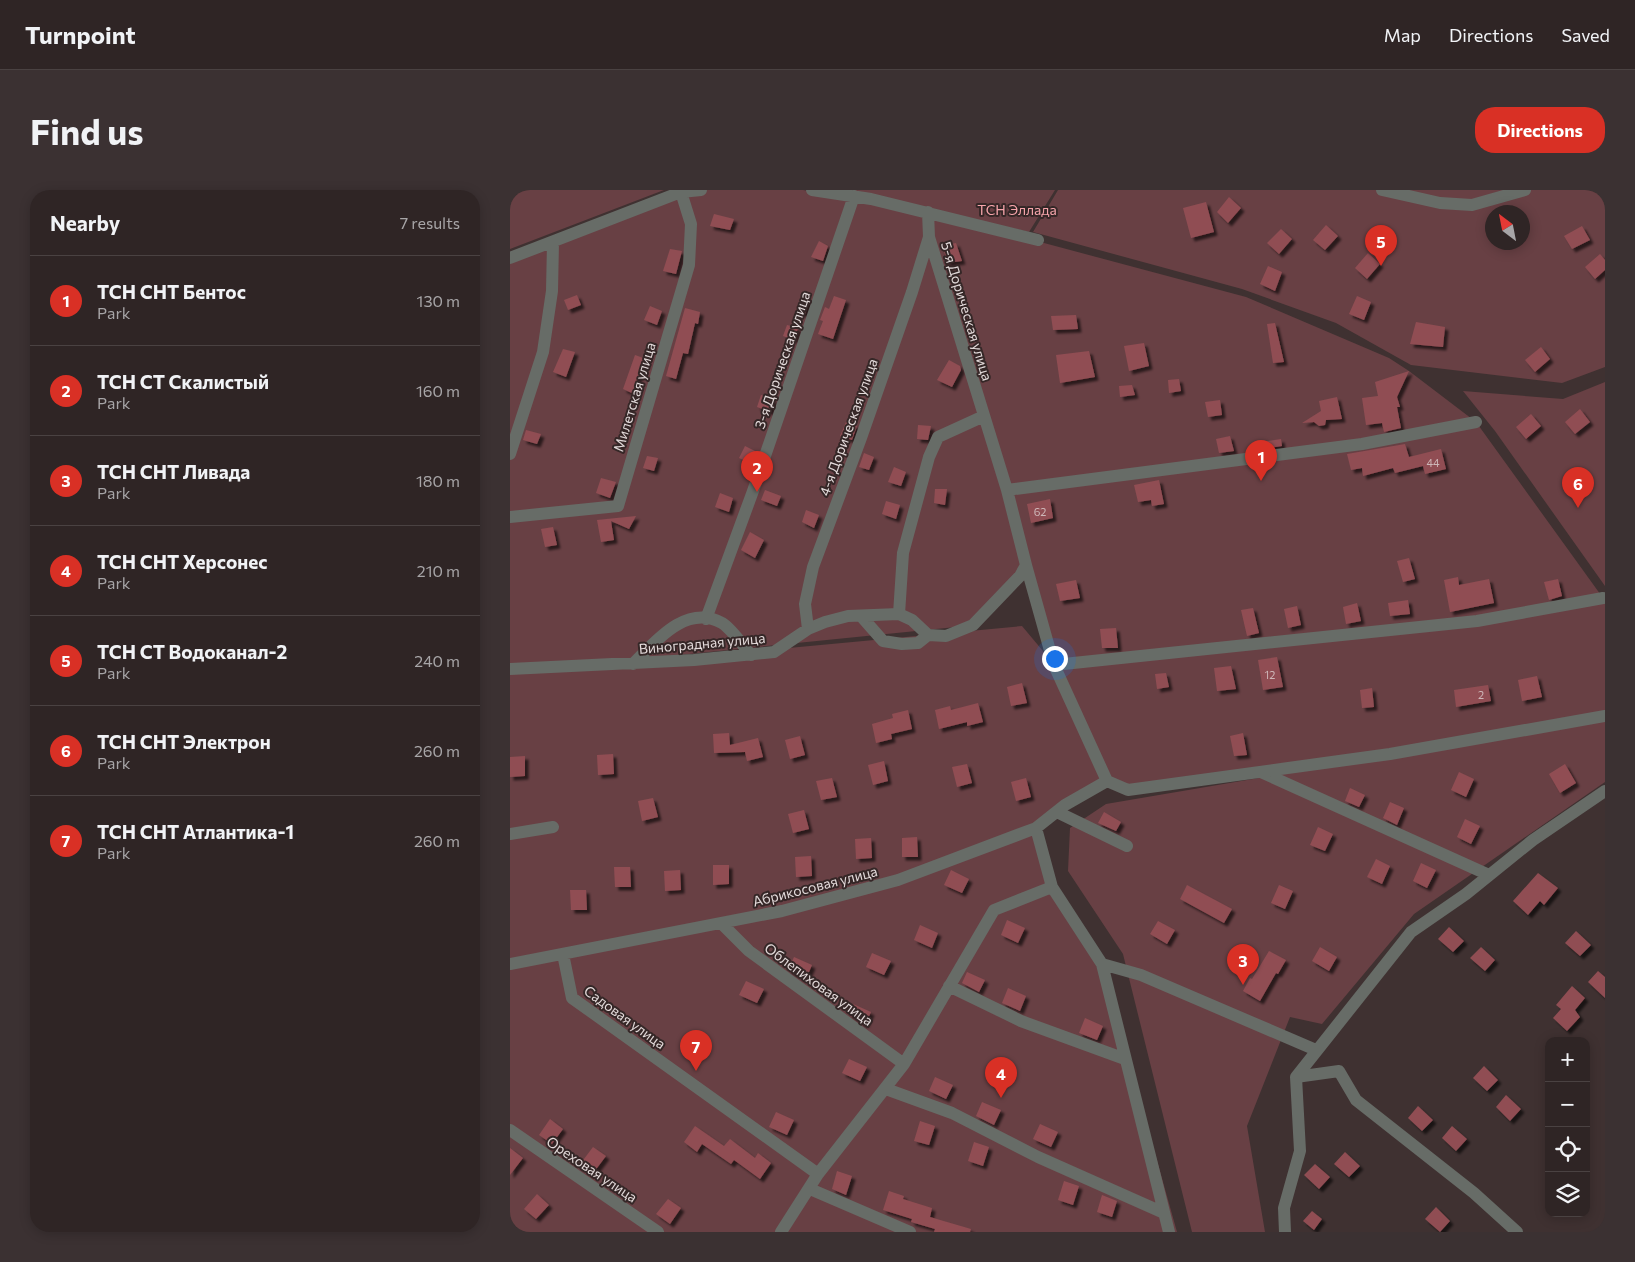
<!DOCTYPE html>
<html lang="en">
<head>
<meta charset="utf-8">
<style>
	:root { --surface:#2f2525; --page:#3b3132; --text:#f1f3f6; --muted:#a7a5a7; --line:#4a4242; --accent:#d93025 }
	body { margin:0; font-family:Commissioner,sans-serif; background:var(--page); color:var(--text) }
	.controls { position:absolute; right:15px; bottom:15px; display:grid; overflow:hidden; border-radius:10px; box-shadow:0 2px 12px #0003 }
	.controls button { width:45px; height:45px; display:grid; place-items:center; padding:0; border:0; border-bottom:1px solid var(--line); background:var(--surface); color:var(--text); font:25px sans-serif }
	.compass { position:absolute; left:975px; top:15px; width:45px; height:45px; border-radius:50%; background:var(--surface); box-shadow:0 2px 12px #0003; rotate:328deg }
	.you { position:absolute; left:544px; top:468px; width:18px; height:18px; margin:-12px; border:4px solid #fff; border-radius:50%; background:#1a73e8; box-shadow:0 0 0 8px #1a73e833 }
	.badge { display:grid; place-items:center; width:32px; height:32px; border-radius:50%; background:var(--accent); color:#fff; font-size:16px; font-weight:700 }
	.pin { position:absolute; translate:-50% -41px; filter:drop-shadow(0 1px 2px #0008) }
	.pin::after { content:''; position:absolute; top:26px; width:18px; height:15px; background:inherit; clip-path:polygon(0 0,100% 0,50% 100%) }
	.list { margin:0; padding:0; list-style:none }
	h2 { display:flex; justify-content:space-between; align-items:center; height:65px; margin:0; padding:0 20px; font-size:21px }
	h2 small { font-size:16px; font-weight:400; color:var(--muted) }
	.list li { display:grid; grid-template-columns:32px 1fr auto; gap:15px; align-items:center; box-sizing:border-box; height:90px; padding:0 20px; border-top:1px solid var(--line) }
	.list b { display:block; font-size:19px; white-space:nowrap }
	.list p { margin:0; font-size:16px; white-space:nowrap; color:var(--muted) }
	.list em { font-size:16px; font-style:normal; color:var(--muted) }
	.icon { flex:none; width:28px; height:28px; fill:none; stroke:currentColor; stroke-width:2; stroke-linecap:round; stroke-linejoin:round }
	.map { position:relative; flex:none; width:1095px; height:1042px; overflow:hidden; border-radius:20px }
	header { display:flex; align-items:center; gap:30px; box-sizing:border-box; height:70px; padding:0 25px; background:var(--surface); border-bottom:1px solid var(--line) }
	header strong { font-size:24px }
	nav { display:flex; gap:28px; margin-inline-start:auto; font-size:18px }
	.intro { display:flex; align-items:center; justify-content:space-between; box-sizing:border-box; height:120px; padding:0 30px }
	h1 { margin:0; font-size:35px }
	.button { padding:12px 22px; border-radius:20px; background:var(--accent); color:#fff; font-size:18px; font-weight:700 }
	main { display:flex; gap:30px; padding:0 30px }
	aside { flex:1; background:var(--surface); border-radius:20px; box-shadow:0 2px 12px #0003 }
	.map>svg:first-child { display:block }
	.green { fill:#684044; fill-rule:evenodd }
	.building { fill:#904d53; filter:url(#shadow) }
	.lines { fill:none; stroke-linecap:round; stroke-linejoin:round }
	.minor { stroke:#676c67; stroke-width:12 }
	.labels { text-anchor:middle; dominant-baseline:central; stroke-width:4; stroke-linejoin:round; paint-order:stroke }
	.number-label { font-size:11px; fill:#ceb7b8 }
	.park-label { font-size:14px; fill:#f6a5ab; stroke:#352727 }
	.street-label { font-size:14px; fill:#e3dada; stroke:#352727 }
</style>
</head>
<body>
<header>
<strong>Turnpoint</strong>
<nav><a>Map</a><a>Directions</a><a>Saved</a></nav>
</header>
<div class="intro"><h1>Find us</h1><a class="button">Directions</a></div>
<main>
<aside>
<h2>Nearby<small>7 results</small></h2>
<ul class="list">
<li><span class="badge">1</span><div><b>ТСН СНТ Бентос</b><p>Park</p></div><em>130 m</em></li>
<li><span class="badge">2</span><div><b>ТСН СТ Скалистый</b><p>Park</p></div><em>160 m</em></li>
<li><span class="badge">3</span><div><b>ТСН СНТ Ливада</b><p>Park</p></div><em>180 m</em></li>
<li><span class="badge">4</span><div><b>ТСН СНТ Херсонес</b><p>Park</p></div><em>210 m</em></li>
<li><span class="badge">5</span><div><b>ТСН СТ Водоканал-2</b><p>Park</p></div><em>240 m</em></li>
<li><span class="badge">6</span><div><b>ТСН СНТ Электрон</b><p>Park</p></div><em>260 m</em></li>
<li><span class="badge">7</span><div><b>ТСН СНТ Атлантика-1</b><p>Park</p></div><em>260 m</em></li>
</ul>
</aside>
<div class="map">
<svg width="1095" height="1042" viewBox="0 0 1095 1042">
	<defs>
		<filter id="shadow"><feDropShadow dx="3.5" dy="3.5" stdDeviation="1" flood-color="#0009"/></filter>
	</defs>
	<rect width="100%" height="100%" fill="#3f3131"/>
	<path class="green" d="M0,0H154L0,59Z
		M191,0H293L418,22L736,107L879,168L899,181L966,232L1093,408L1095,412V526L618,600L597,591L526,638L542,697L592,774L667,1042H0V484L512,436L543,473L513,378L456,436L0,482V67Z
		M336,0H545L519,42Z
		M548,0H1095V177L1052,193L901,175L826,133L732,99L523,42ZM982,22H1012V52H982Z
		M1095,192V396L985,241L953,201L1053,209Z
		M1095,529V592L904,724L812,834L780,827L737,936L755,1042H682L613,764L558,681L560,638L596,614Z"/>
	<path class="building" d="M719,7L731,18L718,33L707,22Z
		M696,12L704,42L681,48L673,18Z
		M204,24L224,29L220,40L200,36Z
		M816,35L828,46L815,60L803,50Z
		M1072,36L1080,50L1062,59L1054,46Z
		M771,39L782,49L769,64L757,53Z
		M309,51L318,56L313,71L301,67Z
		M446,53L452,71L437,73L433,56Z
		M160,59L172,61L166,84L153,81Z
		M858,63L870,74L857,89L845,78Z
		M1090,64L1095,70V80L1085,89L1075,77Z
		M758,76L772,82L765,101L750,94Z
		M67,105L71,115L58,120L54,110Z
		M324,106L336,110L323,149L308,144L313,131L310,130L315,117L319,119Z
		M847,106L861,112L854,130L839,124Z
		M291,108L299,111L295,124L285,121Z
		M140,116L152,121L147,135L134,130Z
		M175,118L190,122L188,134L185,133L178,164L173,163L166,189L156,186Z
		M566,125L568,139L543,140L541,126Z
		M906,132L935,137L933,157L900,154Z
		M765,133L774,172L763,173L757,134Z
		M277,135L288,138L284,150L273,146Z
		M634,153L639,176L619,181L614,156Z
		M1031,157L1040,169L1025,182L1015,170Z
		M53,159L65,162L56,187L43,182Z
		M579,161L585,187L550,193L546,165Z
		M125,165L136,169L127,191L130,192L126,205L113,199Z
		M439,170L450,176L451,180L442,197L427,190Z
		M899,181L887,207L890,217H887L891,238L874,242L872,233L856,235L852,208L868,206L865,192Z
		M669,189L671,201L659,203L658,190Z
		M622,195L625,205L610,207L609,196Z
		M251,205L264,210L260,222L247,217Z
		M827,207L832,229L816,230L815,235L809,236L804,232L792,233L811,221L809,211Z
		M710,210L712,225L698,227L695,212Z
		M1070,219L1080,232L1065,244L1055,232Z
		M1021,224L1031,236L1016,249L1006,237Z
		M336,232L347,236L342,250L330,246Z
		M408,235L421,236L418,250L407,249Z
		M16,240L31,244L27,254L13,250Z
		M720,246L724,261L709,263L706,249Z
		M771,249L772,256L753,259L752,252Z
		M895,254L899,267L931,259L936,279L915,284L913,276L885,283L883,278L853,286L852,278L841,280L837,264Z
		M235,256L247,262L242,274L229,268Z
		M354,263L364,267L359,280L349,277Z
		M137,266L148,268L144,281L133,278Z
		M384,277L396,282L391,296L378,292Z
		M91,288L106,292L100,308L86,303Z
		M649,290L654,314L642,316L641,310L628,312L624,295Z
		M425,299H437L435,315L424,313Z
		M255,300L271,306L267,316L251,310Z
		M210,303L223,308L219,322L205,317Z
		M540,309L543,328L521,333L517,314Z
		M376,311L390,315L386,329L372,324Z
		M296,320L309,325L304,338L292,332Z
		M126,326L119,339L101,331L104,350L91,352L87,330Z
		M43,337L47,355L35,357L31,339Z
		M240,342L254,350L245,368L231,360Z
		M899,368L905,389L893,392L887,371Z
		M948,387L949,395L979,389L984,413L940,422L934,390Z
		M1048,389L1052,406L1039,410L1034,392Z
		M566,390L570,408L550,411L546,394Z
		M898,410L900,424L880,426L878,413Z
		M847,413L851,431L836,434L833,417Z
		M787,416L791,435L778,438L774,419Z
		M743,418L749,443L737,446L731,420Z
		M606,438L608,458H592L590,439Z
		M767,467L773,497L753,500L748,470Z
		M721,476L726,499L707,501L704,478Z
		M656,483L659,497L647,499L645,484Z
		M1027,486L1032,507L1012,511L1008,490Z
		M512,493L517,513L501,516L497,497Z
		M978,495L981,511L946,517L944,500Z
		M862,498L864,517L852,518L850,500Z
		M468,513L473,532L457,536V532L429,539L425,520L440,516L441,520Z
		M398,520L402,539L381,544L382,549L366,553L362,534L383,528L382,524Z
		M219,543L220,555L248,548L253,567L237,571L235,562L204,563L203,544Z
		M733,543L737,565L724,566L720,546Z
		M290,546L295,565L280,569L275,550Z
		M103,564L104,584L88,585L87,565Z
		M15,566V586L0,587V567Z
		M374,571L378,591L363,595L358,575Z
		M457,574L462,593L447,597L442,577Z
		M1055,574L1066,593L1050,603L1039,584Z
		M949,582L964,589L956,607L941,600Z
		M322,588L327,607L311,610L306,591Z
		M516,588L521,607L506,611L501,592Z
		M840,598L855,605L849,617L835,611Z
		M143,608L148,627L132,631L128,611Z
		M880,612L894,618L887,635L873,628Z
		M294,620L299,639L283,643L278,624Z
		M594,622L611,632L606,641L588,633Z
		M955,629L970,636L961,654L947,647Z
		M808,637L823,644L815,661L800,655Z
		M407,647L408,667H392V648Z
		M361,648L362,668L346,669L345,649Z
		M301,666L302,686L286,687L285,667Z
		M866,669L880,676L872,694L857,687Z
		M911,673L926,680L917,698L903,691Z
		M203,675H219V694L203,695Z
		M104,677H120L121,697H105Z
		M170,680L171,700L155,701L154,681Z
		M441,680L459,689L452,703L434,695Z
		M1028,683L1048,698L1034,715L1030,711L1018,725L1003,711Z
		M677,695L722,719L714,733L670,709Z
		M769,695L783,701L775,719L761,713Z
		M60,700H76L77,720H61Z
		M497,730L515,738L508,753L491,745Z
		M648,731L665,740L657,754L640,744Z
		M410,735L428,743L422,758L404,750Z
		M939,737L954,751L943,762L928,749Z
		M1066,741L1081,755L1070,766L1055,753Z
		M810,757L827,767L819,781L802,771Z
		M971,757L985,770L975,781L960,768Z
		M759,761L776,770L768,784L766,783L750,811L733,801L740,788L742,789Z
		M362,763L381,771L374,785L356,777Z
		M284,767L302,775L296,789L278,780Z
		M1088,781L1095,787V808L1078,792Z
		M457,782L475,790L469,802L452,793Z
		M236,791L254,799L247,813L229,805Z
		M1062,796L1075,808L1065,820L1070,827L1057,841L1043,828L1051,819L1046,815Z
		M498,798L516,806L510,821L492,813Z
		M343,814L361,822L355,835L339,824Z
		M575,828L593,836L587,850L569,843Z
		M339,869L357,877L350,891L332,883Z
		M974,876L988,890L977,901L963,888Z
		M425,887L443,895L436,909L419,901Z
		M996,905L1011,919L1000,931L986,917Z
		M472,912L491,920L484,935L466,926Z
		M908,916L923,930L912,941L898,928Z
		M266,922L284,930L277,945L259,937Z
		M40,929L53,939L42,954L29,945Z
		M410,931L425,936L419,955L404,951Z
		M530,934L548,942L541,957L523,949Z
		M185,936L214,956L220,949L245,968L248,963L261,973L250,989L224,970L221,974L192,954L187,962L174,952Z
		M942,936L957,949L946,961L932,948Z
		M464,952L479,957L473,976L458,971Z
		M83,957L96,966L84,982L71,973Z
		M0,958L13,968L0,985Z
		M835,962L850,976L839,987L824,974Z
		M805,974L820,987L809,999L794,985Z
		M327,981L342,986L336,1005L322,999Z
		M554,991L569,996L563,1015L548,1010Z
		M379,1001L394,1006L393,1009L422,1018L420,1027L461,1039L460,1042H424L425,1039L401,1032L402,1029L373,1020Z
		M27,1004L39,1015L26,1029L14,1019Z
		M592,1005L607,1011L602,1027L587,1022Z
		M158,1009L171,1018L160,1034L146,1024Z
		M926,1017L940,1031L930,1042L915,1029Z
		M802,1021L812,1029L804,1040L793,1031Z"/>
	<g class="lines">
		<path class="minor" d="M302,0L361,9L528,50
			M872,0L930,13L962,15L1015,0
			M0,68L171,2L191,0
			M0,264L33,162L42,101L43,53
			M497,300L852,254L966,232
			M0,327L108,316L179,75L181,34L171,2L172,0
			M516,375L544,475L597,591L618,600L880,564L1095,526
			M389,424L393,363L419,267L428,247L474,226
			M351,426L373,451L392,454L408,453L418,445
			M196,429L243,301L344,6
			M298,439L295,414L303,377L351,248L402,102L419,47
			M123,474C145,452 176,413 212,433C222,439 233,456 241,465
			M544,475L967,431L1093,408
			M0,479L184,470L264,462L298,439L315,432L338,426L389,424L402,430L418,445L436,446L463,435L510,386L516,375L497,300L419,47L418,22
			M751,582L979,685
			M547,622L617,656
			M0,644L43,637
			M542,697L592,774L659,1042
			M211,733L239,761L394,874
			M53,764L62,808L308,984
			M0,774L272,721L388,690L526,638L555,615L597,591
			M592,774L631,785L806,860
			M439,796L511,831L615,869
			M786,887L829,881L846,910L964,1003L1007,1042
			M376,899L442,923L528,967L654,1023
			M0,940L148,1042
			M300,999L400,1042
			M271,1042L308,984L394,874L484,720L542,697L526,638
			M775,1042L774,1018L790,961L786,887L901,742L956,704L1023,650L1095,601"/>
	</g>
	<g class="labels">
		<g class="number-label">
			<text x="923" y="272">44</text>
			<text x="530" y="321">62</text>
			<text x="760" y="484">12</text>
			<text x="971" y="504">2</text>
		</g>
		<g class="park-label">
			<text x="507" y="19">ТСН Эллада</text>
		</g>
		<g class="street-label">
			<text transform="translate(457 121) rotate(73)">5-я Дорическая улица</text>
			<text transform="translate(272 170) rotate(-71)">3-я Дорическая улица</text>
			<text transform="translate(124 207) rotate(-73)">Милетская улица</text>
			<text transform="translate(338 237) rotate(-70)">4-я Дорическая улица</text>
			<text transform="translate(192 453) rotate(-5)">Виноградная улица</text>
			<text transform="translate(305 696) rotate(-14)">Абрикосовая улица</text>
			<text transform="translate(309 794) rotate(36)">Облепиховая улица</text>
			<text transform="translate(115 827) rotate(36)">Садовая улица</text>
			<text transform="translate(82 979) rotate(34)">Ореховая улица</text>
		</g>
	</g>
</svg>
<div class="controls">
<button>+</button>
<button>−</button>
<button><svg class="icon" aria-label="locate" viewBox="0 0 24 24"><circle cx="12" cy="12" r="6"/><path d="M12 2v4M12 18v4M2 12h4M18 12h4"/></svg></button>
<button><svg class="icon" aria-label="layers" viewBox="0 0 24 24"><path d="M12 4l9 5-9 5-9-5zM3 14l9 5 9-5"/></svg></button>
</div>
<svg class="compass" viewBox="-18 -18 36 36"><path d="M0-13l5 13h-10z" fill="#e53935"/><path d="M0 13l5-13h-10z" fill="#a7a5a7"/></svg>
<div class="you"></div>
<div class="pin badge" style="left:751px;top:291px">1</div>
<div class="pin badge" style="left:247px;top:302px">2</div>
<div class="pin badge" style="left:733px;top:795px">3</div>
<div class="pin badge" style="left:491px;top:908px">4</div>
<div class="pin badge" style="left:871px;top:76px">5</div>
<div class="pin badge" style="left:1068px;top:318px">6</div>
<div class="pin badge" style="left:186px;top:881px">7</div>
</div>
</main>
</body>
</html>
